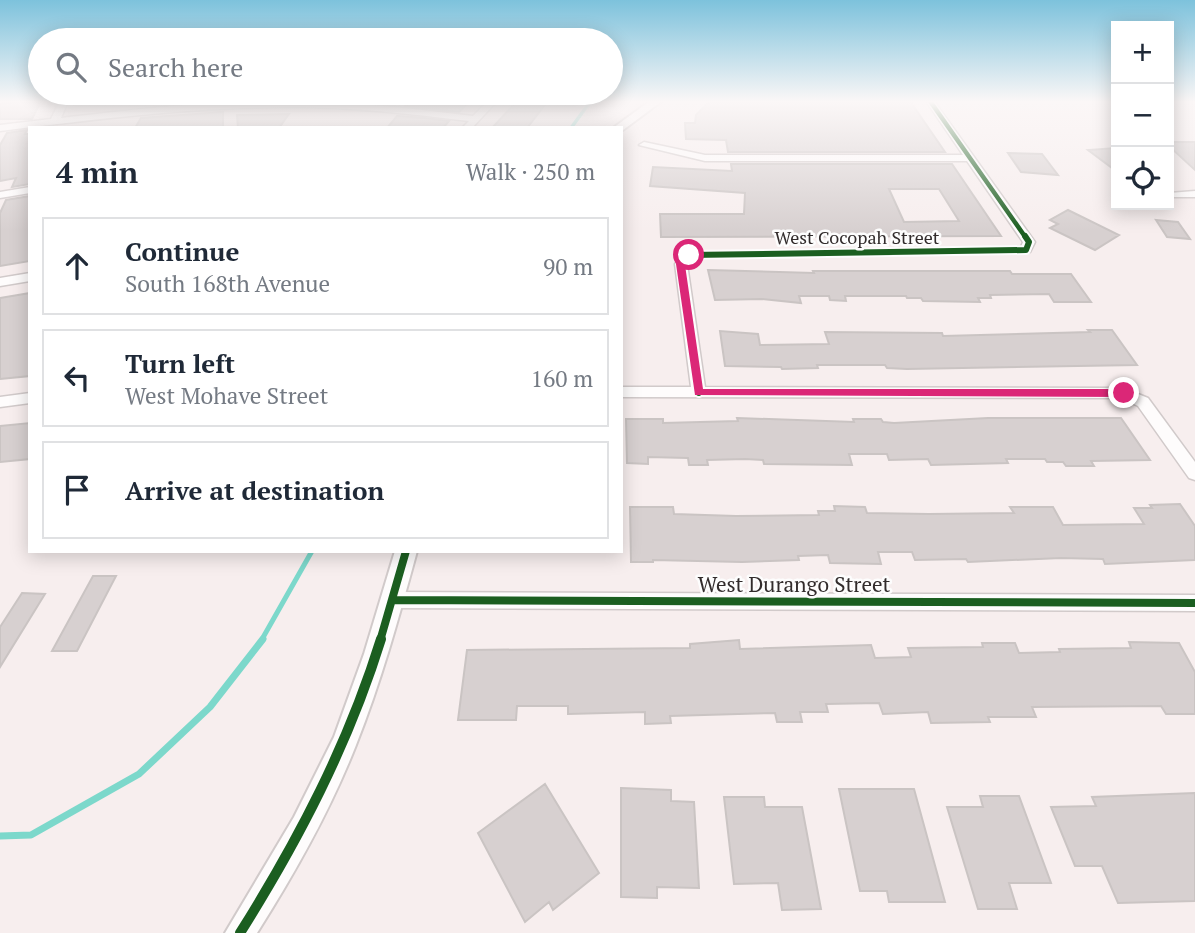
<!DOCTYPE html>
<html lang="en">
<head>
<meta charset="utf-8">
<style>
	:root { --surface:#fff; --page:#f2f2f3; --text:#1f2937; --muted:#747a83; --line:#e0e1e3 }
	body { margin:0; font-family:"PT Serif",serif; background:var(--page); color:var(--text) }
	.controls { position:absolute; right:21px; top:21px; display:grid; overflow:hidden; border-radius:0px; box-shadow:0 4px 18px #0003 }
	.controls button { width:63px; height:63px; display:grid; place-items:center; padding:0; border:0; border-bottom:2px solid var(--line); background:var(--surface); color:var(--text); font:35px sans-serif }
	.stop { position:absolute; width:21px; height:21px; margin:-16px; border:5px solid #db2777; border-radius:50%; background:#fff }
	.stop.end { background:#db2777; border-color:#fff; box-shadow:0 2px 7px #0008 }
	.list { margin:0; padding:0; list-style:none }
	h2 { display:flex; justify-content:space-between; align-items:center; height:91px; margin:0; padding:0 28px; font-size:30px }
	h2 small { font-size:23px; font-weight:400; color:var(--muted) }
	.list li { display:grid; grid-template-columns:46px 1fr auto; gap:21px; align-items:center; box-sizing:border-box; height:98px; margin:0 14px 14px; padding:0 14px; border:2px solid var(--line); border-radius:0px }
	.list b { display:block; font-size:26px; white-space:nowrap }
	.list p { margin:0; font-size:23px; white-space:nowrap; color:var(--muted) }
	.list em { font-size:23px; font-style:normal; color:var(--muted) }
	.icon { flex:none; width:38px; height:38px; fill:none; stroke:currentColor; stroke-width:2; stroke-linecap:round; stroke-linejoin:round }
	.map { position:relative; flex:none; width:1195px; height:933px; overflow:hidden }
	.search { position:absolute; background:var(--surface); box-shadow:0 4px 18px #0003; left:28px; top:28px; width:595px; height:77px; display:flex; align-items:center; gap:18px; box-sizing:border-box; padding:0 24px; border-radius:38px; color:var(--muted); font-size:26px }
	.panel { position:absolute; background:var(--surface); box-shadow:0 4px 18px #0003; left:28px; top:126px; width:595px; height:427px; border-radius:0px }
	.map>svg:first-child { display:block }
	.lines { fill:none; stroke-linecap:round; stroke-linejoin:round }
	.stream-far2 { stroke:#7cd8cb; stroke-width:3.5 }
	.stream-far1 { stroke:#7cd8cb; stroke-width:5 }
	.stream { stroke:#7cd8cb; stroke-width:7 }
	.building { fill:#d7d0d0; stroke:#cac4c3; stroke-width:2; fill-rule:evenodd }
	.minor-casing { stroke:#d1caca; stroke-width:3 }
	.tertiary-casing { stroke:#d1caca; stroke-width:4 }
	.minor { fill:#fefcfc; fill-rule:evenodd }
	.tertiary { fill:#fefcfc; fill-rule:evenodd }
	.cycleway-far3-casing { stroke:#fdfdfd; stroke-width:7 }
	.cycleway-far2-casing { stroke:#fdfdfd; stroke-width:10 }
	.cycleway-far1-casing { stroke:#fdfdfd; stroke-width:12 }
	.cycleway-casing { stroke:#fdfdfd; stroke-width:14 }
	.cycleway-far3 { stroke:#1b5e20; stroke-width:4.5 }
	.cycleway-far2 { stroke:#1b5e20; stroke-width:6 }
	.cycleway-far1 { stroke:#1b5e20; stroke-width:8 }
	.cycleway { stroke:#1b5e20; stroke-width:10 }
	.route { fill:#db2777 }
	.labels { text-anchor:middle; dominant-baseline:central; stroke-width:5; stroke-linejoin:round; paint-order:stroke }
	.far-street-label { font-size:18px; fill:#322c2c; stroke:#fdfdfd }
	.street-label { font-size:21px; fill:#322c2c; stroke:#fdfdfd }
</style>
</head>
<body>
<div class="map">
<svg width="1195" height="933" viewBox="0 0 1195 933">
	<rect width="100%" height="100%" fill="#f7eeee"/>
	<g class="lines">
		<path class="stream-far2" d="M571,128L590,102"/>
		<path class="stream-far1" d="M261,641L312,551"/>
		<path class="stream" d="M0,836L31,835L139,774L210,707L263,639"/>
	</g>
	<path class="building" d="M22,101H41L32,119H0V104Z
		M408,101H470L459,112L405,106Z
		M517,101H548L527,128H492Z
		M710,101H910L945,152H728L726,140L686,139L685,123H695L696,115Z
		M223,112V128H135L141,118Z
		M289,114L279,128H238L237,115Z
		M397,116L425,118L449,121L443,128H387Z
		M27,130L25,134H30V184L12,187L16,178L0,181V145L7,133Z
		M1169,142H1195V170L1169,146Z
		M1116,148V171L1088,150Z
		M1008,153L1042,154L1058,175L1021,172Z
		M731,164H952L1001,236L661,237L660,214H744L745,193L650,186L653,167L732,171ZM889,189H939L959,221L904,222Z
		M30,196V261L0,266V213L6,200Z
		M1068,210L1119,235L1095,250L1050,228L1058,224L1050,220Z
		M1156,220L1178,222L1190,239L1167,237Z
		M708,270L814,273L813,271H1010L1012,274H1071L1091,302H1054L1049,294L990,295L991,298H978L980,302L923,301L921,298H907L906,296H845L846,301L830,300L829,296H799L801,303L762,299L715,300Z
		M30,293V376L0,379V298Z
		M1088,330H1112L1137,365L907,369L887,368L885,365H817L818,368L782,369L781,367L725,366L720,331L758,334L760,345L829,344L825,332L942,333L943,336L1090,332Z
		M737,418L854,422L853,419H881L883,422L894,423L988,418H1121L1150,460L1091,461L1094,466H1066L1063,462H1047L1045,459H1006L1008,463L931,465L928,459L889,460L887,454H849L852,465L764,464L763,460L745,459L707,460L708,465H689L688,458L648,457V464L627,463L626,419H663V423L738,421Z
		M30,423V459L0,462V426Z
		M1180,504L1195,526V560L1105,564L1103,559L1061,558L968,562L966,559L915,560L912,552H878L881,564L830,563L828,555L798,556L799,560L742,562L653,560V562H631L630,507H673L674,514L736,516L819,515L818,511H835L834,506L865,507L867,513L929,514L1014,513L1010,507H1053L1063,525L1144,524L1134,508H1152L1150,505Z
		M93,576H116L77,651H52Z
		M22,593L45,594L0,667V627Z
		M739,640L740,649L871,645L875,658L911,657L908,648L983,647L982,643H1015L1019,653L1060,652L1059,649L1131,648L1129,642L1179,643L1195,672V714H1166L1161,706L1032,707L1036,717H988L990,722L931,723L928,712L883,714L879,703L826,704L828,712H800L802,722H777L775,713L670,716L671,723L645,724V712L568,714V706H517L516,720H458L467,650L690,648V644Z
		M545,784L599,873L553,910L549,902L525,922L478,833Z
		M621,788L671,790V801L694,802L699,888L657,887V898L621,897Z
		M839,789H914L945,902H889L887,891H860Z
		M1195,793V901L1118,903L1102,866H1075L1051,807L1096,806L1092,797Z
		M980,796H1019L1051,883H1009L1017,909H978L947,807H983Z
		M724,797H764L765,807H802L821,909L782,910L778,883L734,884Z"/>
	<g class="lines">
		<defs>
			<path id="minor" d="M60,101H68L61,118C139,109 218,100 297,101C356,102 415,109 473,116L488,101H497L472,128L463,127L469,121C410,114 352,107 293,107C195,107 97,119 0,131V125L51,119Z
				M926,101H934L1035,242L1030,252L692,258L687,264L705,387L1123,388L1148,398L1195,462V480L1189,478L1138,406L1121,398L621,397V387H691L675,264L685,253L1021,247L1023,242L967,161H705L639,145L644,142L705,155H963Z
				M30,187V193L0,198V192Z
				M1195,191V197H1169V193Z
				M30,273V281L0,286V278Z
				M30,393V403L0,407V397Z
				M393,592L1195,595V611L393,608L387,606L384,600L387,594Z"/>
			<path id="tertiary" d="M650,101H662L623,130L613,128Z
				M395,551H417C399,617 381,682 356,745C330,811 295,873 257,933H225L294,817L334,737L364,654Z"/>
		</defs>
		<use href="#minor" class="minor-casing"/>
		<use href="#tertiary" class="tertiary-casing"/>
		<use href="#minor" class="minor"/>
		<use href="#tertiary" class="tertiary"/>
		<defs>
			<path id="cycleway-far3" d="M930,101L1026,238"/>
			<path id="cycleway-far2" d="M699,393L681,264L689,255L1026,250L1029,242L1025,236"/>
			<path id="cycleway-far1" d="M393,600L1195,603
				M380,641L406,551"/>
			<path id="cycleway" d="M240,933C299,839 348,745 381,639"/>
		</defs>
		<use href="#cycleway-far3" class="cycleway-far3-casing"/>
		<use href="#cycleway-far2" class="cycleway-far2-casing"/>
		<use href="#cycleway-far1" class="cycleway-far1-casing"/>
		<use href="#cycleway" class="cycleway-casing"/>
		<use href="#cycleway-far3" class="cycleway-far3"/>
		<use href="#cycleway-far2" class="cycleway-far2"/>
		<use href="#cycleway-far1" class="cycleway-far1"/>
		<use href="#cycleway" class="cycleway"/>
	</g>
	<linearGradient id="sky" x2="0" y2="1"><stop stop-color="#7dc2dc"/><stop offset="0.44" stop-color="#fbf7f7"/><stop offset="1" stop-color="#fbf7f7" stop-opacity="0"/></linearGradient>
	<rect width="1195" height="231" fill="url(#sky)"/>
	<path class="route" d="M686,253L693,255L685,265L703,389H1124L1129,393L1124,397L695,395L676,264Z"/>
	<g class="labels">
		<g class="far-street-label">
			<text x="857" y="237">West Cocopah Street</text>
		</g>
		<g class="street-label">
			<text x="794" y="584">West Durango Street</text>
		</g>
	</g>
</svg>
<div class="controls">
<button>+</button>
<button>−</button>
<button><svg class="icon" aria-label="locate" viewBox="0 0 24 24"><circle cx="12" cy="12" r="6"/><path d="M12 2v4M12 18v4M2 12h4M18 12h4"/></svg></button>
</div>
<div class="stop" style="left:689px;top:255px"></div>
<div class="stop end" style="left:1124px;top:393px"></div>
<div class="search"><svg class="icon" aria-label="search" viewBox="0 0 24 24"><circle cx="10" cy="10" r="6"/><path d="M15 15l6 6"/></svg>Search here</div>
<section class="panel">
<h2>4 min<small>Walk · 250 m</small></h2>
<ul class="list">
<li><svg class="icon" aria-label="ahead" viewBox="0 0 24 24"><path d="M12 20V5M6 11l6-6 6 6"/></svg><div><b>Continue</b><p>South 168th Avenue</p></div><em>90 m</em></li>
<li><svg class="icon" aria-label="left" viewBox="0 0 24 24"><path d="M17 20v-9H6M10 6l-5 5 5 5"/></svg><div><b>Turn left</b><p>West Mohave Street</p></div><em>160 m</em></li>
<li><svg class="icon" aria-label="arrive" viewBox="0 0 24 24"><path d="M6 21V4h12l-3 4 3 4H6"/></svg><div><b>Arrive at destination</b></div></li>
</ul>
</section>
</div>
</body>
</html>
